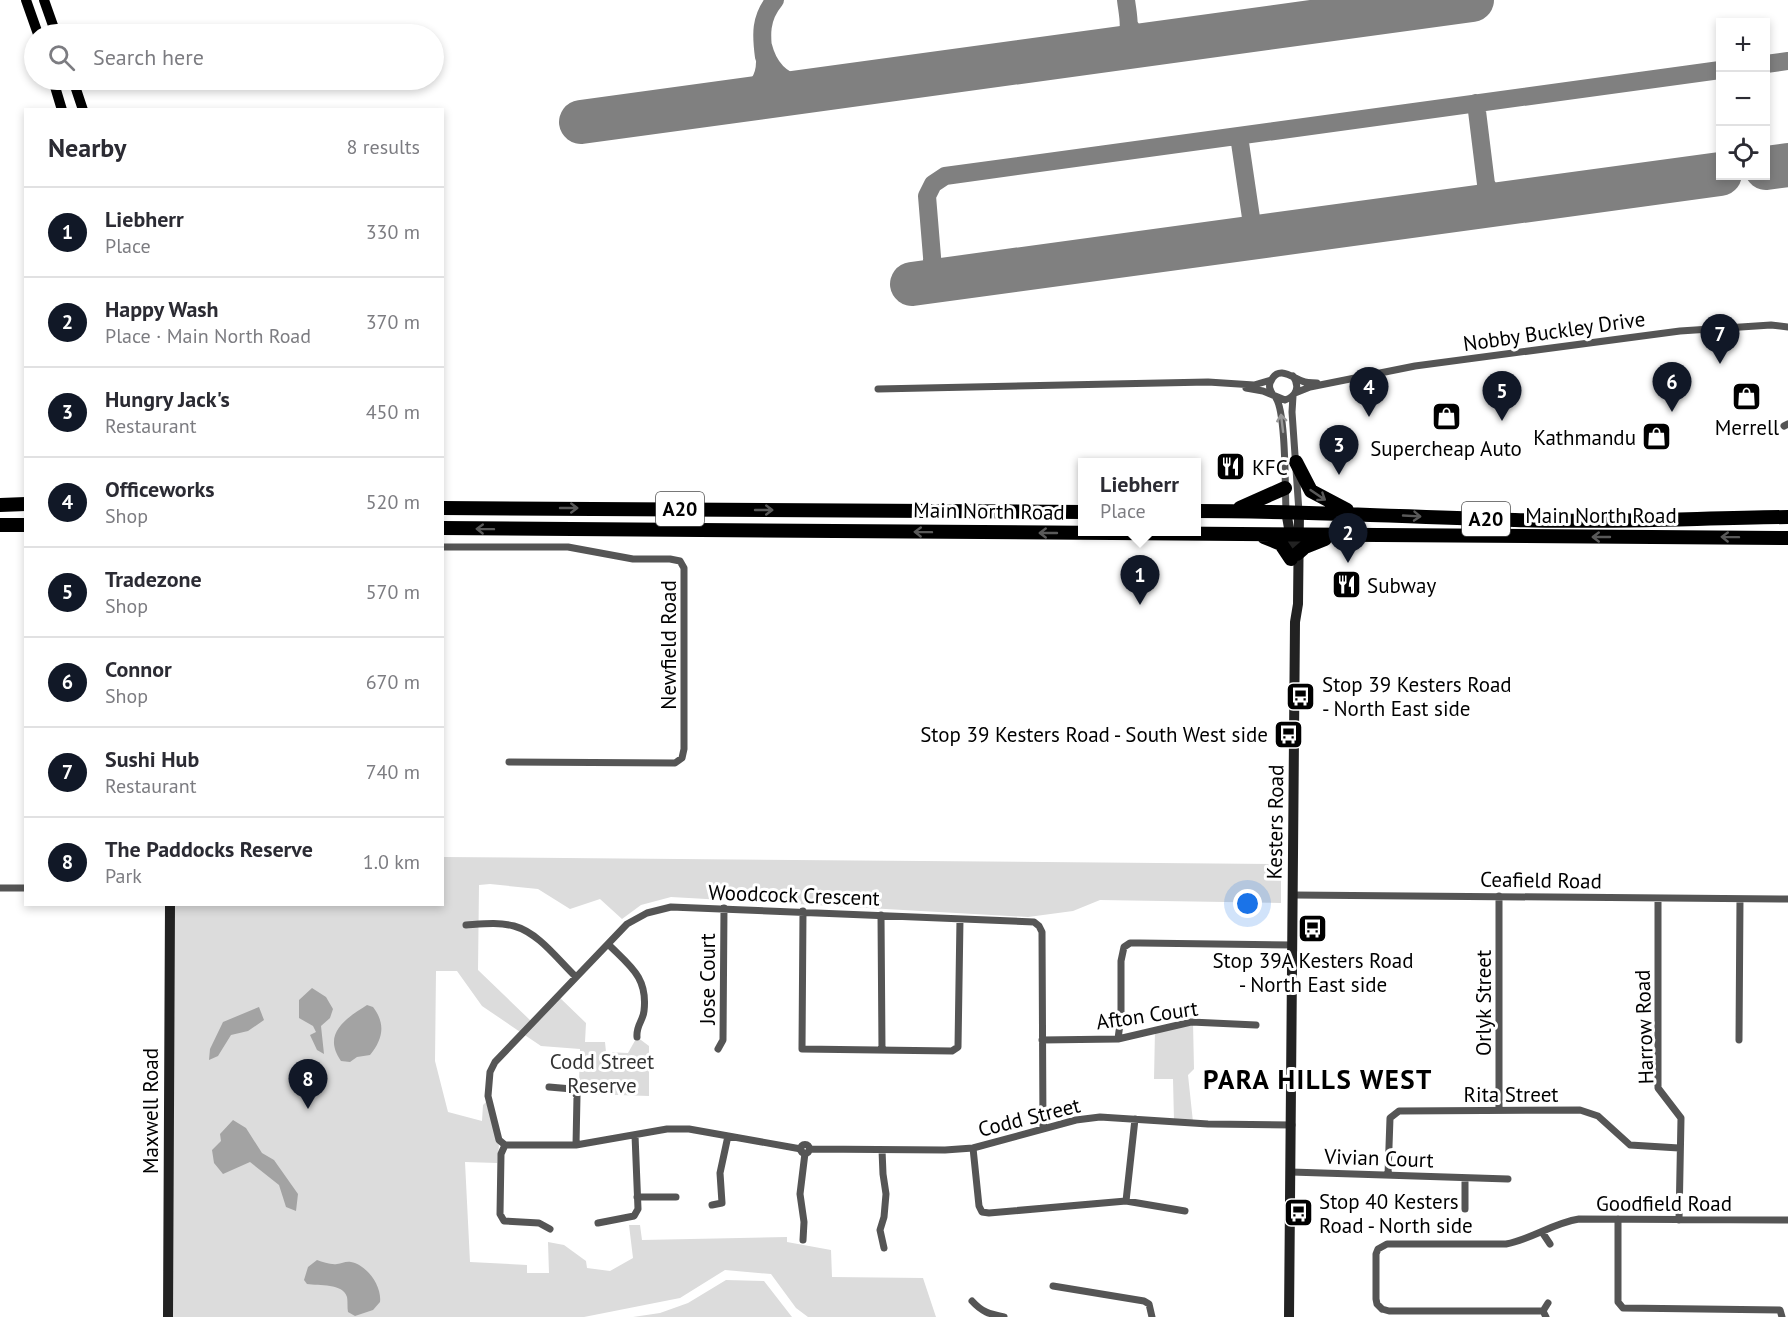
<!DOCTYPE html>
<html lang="en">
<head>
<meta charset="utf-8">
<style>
	:root { --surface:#fff; --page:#f2f2f3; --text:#2b2b33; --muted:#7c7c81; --line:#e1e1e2; --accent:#111827 }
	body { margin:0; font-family:"PT Sans",sans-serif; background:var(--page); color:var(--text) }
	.controls { position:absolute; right:18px; top:18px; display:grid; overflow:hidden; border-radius:0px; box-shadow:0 3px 9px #0003 }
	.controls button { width:54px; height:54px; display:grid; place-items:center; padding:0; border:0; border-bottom:2px solid var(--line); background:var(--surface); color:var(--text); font:30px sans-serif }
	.you { position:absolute; left:1248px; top:904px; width:21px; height:21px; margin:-15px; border:4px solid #fff; border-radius:50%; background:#1a73e8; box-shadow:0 0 0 9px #1a73e833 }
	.badge { display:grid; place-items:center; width:39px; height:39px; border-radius:50%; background:var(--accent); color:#fff; font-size:20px; font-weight:700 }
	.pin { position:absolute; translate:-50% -50px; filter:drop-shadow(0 2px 3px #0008) }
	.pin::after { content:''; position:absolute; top:32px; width:21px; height:18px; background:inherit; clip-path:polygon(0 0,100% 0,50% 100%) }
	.popup { position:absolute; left:1078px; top:458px; width:123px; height:78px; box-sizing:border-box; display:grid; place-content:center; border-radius:0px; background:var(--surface); filter:drop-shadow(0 2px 4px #0005); font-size:20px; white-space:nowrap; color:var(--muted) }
	.popup b { font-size:22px; color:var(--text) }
	.popup::after { content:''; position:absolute; left:50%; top:100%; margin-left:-12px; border:12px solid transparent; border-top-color:var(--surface) }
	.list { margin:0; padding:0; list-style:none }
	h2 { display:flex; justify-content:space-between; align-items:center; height:78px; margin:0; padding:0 24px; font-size:26px }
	h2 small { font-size:20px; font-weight:400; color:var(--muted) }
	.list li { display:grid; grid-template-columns:39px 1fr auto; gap:18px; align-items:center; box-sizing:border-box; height:90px; padding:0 24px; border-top:2px solid var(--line) }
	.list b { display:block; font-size:22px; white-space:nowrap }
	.list p { margin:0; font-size:20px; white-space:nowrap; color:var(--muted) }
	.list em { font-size:20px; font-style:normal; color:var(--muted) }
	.icon { flex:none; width:33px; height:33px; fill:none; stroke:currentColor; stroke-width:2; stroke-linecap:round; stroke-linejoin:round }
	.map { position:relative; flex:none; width:1788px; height:1317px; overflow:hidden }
	.search { position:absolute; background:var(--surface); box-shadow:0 3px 9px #0003; left:24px; top:24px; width:420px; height:66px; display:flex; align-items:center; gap:15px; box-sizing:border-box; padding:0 21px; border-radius:33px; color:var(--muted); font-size:22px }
	.panel { position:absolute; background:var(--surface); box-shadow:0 3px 9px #0003; left:24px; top:108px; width:420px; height:798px; border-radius:0px }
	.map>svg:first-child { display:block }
	.green { fill:#dcdcdc }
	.water { fill:#a3a3a3 }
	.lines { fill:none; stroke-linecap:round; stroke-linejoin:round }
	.taxiway { stroke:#808080; stroke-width:18 }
	.runway { stroke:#808080; stroke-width:44 }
	.street { stroke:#555; stroke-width:7 }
	.secondary { stroke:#222; stroke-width:10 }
	.primary { stroke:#000; stroke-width:10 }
	.highway { stroke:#000; stroke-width:14 }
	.oneway { stroke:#999 }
	.oneway2 { stroke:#595959 }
	.labels { text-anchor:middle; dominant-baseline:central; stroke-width:6; stroke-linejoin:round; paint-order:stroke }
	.shield { fill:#fff; stroke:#4c4c4c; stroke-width:1.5 }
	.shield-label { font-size:20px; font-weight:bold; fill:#000 }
	.street-label { font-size:21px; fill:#000; stroke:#fff }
	.poi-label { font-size:21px; fill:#000; stroke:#fff; text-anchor:start }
	.park-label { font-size:21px; fill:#333; stroke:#fff }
	.district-label { font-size:27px; font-weight:bold; letter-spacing:1.5px; fill:#000; stroke:#fff }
</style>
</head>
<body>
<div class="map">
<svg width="1788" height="1317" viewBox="0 0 1788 1317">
	<rect width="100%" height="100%" fill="#fff"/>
	<path class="green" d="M443,857L1281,864V903L1100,900L1073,911L1028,917L671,897L641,905L622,919L600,899L570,909L538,889L490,884L479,885L478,970L532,1022L558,996L586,1023L585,1042H605L606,1052L628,1053L637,1037L649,1046V1096L587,1094L584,1085L579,1084L580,1049L541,1046L482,1006L457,971H436L435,1061L448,1112L482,1121L483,1105L486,1102L499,1146L497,1163L465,1162L470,1262L527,1265V1273H549L548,1242L564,1245L586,1261L587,1268L610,1271L633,1258L629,1225H640L642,1240L787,1237V1242L831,1250L832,1277L923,1278L936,1317H808L796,1308L771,1274L725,1270L680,1298L584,1317H169L170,905L442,904Z
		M1193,1022L1194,1069L1188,1075L1193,1122L1174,1121L1173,1079H1154L1155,1030Z
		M726,1280L764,1281L792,1317H633L660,1313L688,1303Z"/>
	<path class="water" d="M312,988L326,997L333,1009L330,1018L321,1026L324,1054L317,1050L310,1035L316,1032L313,1026L299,1018V1000Z
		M367,1005L373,1007C386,1024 383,1039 370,1055L357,1057L350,1062L341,1061C322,1034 345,1019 367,1005Z
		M259,1007L264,1020L248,1031L231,1035L218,1056L209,1060L210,1049L223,1022Z
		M233,1120L246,1128L262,1153L274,1160L298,1194L296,1211L286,1207L279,1185L250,1162L223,1174L214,1163L212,1150L221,1141L220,1134Z
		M317,1260C323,1262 331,1265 337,1264C342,1264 345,1261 351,1262C367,1265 382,1286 380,1302L373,1310L355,1316L348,1312C347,1307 348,1303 347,1297C343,1283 319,1286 307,1284L304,1280L308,1267Z"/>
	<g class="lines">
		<path class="taxiway" d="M1418,7L1466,0
			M1129,25L1136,36L1149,42L1219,35
			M763,46C777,103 834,86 876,81
			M764,57C761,35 760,18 775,0
			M1047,58L1115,48C1135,39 1128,18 1126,0
			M1766,64L1788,61
			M674,109C706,104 765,108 765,62
			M1239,136L1254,238
			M1486,184C1497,207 1519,201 1540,199
			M1440,212C1459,209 1486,210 1486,184L1476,103
			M932,259C941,287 976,275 998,273
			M934,281L927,196L933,184L945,176L1720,70"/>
		<path class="runway" d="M581,122L1472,0
			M1766,168L1788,165
			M912,284L1720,174"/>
		<path class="street" d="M1246,388L1263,391L1285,400C1297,396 1300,386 1293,376
			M878,389L1208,382L1254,385L1271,380
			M1295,393L1310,387L1415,366L1680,331L1771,325L1788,327
			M1273,395C1270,390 1268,386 1271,381C1278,365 1292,377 1302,381C1306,383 1312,383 1317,383
			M1293,396L1292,412L1299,512
			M1276,398C1286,413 1285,489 1286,511
			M1784,426L1788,424
			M442,547H568L633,559H670L680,561L684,568V749L682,758L675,763L509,762
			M0,888H26
			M1294,895L1788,899
			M1658,898V1088L1681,1118L1679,1220
			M803,911L802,1049L952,1051L958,1047L960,919
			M881,915L882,1050
			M466,925C482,924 499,922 514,926C539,933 558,960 576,977
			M608,944C630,966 648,977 644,1011C643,1021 636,1025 637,1037
			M1118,1039L1121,1016V961L1124,947L1130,943H1140L1293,945
			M1042,1040L1118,1039L1191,1022L1256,1025
			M1739,1040L1740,899
			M718,1049L723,1040L724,908
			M549,1087L572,1089L577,1096L576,1145
			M1499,1110V896
			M800.5 1149a4.5 4.5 0 1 1 9 0a4.5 4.5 0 1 1-9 0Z
			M505,1145L499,1140L488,1096L490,1072L495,1062L627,924L647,913L671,907L1034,922L1039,926L1042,932L1043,1128
			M505,1145H576L667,1129H689L801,1149
			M505,1145L501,1154L500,1214L504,1221L539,1223L550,1229
			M973,1148L979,1206L982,1212L989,1213L1126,1201L1185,1211
			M810,1149L945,1150L973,1148L1076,1120L1100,1117L1208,1124L1292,1125
			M882,1150L883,1174L886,1194L884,1217L880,1230L884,1248
			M1291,1172L1508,1179
			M1388,1175L1390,1118L1399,1111L1580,1110L1598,1116L1630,1145L1679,1148
			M637,1197H676
			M1126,1201L1135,1119
			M712,1205L722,1203L720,1173L728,1136
			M1465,1209V1178
			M1618,1219V1302L1623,1308L1780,1310L1782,1317
			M598,1223L634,1216L638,1209L635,1135
			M1542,1232L1550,1244
			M803,1240L804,1222L800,1194L805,1153
			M1053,1286L1144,1301L1149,1304L1152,1317
			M972,1301C982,1312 989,1314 1004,1317
			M1382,1309L1377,1304L1376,1299V1254L1378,1249L1387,1244H1506C1532,1239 1553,1223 1579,1219L1788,1220
			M1382,1309L1389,1311H1543
			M1546,1317L1543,1311L1548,1303"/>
		<path class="secondary" d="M1286,511L1290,534L1291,560
			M168,1317L170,904
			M1289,1317L1295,622L1298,604L1299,512"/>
		<path class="primary" d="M26,0L38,34
			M44,0L56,34
			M53,80L62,110
			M73,80L83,110"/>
		<path class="highway" d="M1296,462L1311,491L1347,510
			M0,505L26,504
			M442,508L1083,512
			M1240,508L1285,488
			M1197,511C1303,511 1409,517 1515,520C1606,523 1697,518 1788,517
			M0,525H26
			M442,528L1788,538
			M1264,537L1281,544L1291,559
			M1297,554L1305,547L1325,539"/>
	</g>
	<defs><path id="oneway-shaft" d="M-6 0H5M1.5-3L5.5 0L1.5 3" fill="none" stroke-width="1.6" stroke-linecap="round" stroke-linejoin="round" transform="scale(1.5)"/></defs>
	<use class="oneway" href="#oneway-shaft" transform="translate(1282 423) rotate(-97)"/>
	<g class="oneway2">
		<use href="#oneway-shaft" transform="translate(1318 495) rotate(34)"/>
		<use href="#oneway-shaft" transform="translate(569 508)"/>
		<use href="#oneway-shaft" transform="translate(764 510)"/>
		<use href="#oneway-shaft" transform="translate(1412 516) rotate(3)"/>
		<use href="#oneway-shaft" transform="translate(485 529) rotate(-179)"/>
		<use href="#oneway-shaft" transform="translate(923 532) rotate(-179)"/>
		<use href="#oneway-shaft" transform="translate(1048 533) rotate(-180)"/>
		<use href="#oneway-shaft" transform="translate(1601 537) rotate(-180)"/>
		<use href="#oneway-shaft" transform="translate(1730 537) rotate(-179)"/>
	</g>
	<defs>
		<symbol id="shop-square" viewBox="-11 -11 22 22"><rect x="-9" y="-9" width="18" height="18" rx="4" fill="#000" stroke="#fff"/><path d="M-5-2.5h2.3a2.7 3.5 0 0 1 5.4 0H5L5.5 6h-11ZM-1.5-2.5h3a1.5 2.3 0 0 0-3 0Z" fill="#fff"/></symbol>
		<symbol id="restaurant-square" viewBox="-11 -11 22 22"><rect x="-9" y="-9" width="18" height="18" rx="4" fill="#000" stroke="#fff"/><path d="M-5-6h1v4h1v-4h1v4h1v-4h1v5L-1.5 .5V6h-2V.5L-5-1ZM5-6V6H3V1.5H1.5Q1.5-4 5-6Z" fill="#fff"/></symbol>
		<symbol id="bus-square" viewBox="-11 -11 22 22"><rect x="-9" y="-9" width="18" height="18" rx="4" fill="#000" stroke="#fff"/><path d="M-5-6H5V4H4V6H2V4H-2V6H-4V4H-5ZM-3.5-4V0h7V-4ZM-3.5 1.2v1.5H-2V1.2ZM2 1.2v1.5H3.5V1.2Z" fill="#fff"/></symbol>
	</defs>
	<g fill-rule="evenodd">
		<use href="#shop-square" x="1730" y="380" width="33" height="33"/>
		<use href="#shop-square" x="1430" y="400" width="33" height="33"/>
		<use href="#shop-square" x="1640" y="420" width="33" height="33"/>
		<use href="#restaurant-square" x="1214" y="450" width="33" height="33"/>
		<use href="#restaurant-square" x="1330" y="568" width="33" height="33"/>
		<use href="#bus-square" x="1284" y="680" width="33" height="33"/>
		<use href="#bus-square" x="1272" y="718" width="33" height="33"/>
		<use href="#bus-square" x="1296" y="912" width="33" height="33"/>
		<use href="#bus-square" x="1282" y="1196" width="33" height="33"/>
	</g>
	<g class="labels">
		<g class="shield">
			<rect x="656" y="492" width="48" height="34" rx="4.5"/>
			<rect x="1462" y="502" width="48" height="34" rx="4.5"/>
		</g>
		<g class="shield-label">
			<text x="680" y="509">A20</text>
			<text x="1486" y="519">A20</text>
		</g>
		<g class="street-label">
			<text transform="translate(1554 331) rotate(-8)">Nobby Buckley Drive</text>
			<text transform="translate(989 511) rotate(1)">Main North Road</text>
			<text x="1601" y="515">Main North Road</text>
			<text transform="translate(668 645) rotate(-90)">Newfield Road</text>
			<text transform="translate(1275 822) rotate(-89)">Kesters Road</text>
			<text transform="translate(1541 880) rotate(1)">Ceafield Road</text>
			<text transform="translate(794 895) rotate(2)">Woodcock Crescent</text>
			<text transform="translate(707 979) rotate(-90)">Jose Court</text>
			<text transform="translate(1483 1003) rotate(-90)">Orlyk Street</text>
			<text transform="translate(1147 1015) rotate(-8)">Afton Court</text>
			<text transform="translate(1644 1027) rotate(-92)">Harrow Road</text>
			<text x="1511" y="1094">Rita Street</text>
			<text transform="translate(150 1111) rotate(-90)">Maxwell Road</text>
			<text transform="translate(1029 1117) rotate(-14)">Codd Street</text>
			<text transform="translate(1379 1158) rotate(2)">Vivian Court</text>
			<text x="1664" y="1203">Goodfield Road</text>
		</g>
		<g class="poi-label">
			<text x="1747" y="427" text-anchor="middle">Merrell</text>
			<text x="1636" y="437" text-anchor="end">Kathmandu</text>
			<text x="1446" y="448" text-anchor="middle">Supercheap Auto</text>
			<text x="1252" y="467">KFC</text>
			<text x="1367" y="585">Subway</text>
			<text x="1322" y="684">Stop 39 Kesters Road<tspan x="1322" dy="24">- North East side</tspan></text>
			<text x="1268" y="734" text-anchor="end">Stop 39 Kesters Road - South West side</text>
			<text x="1313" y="960" text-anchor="middle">Stop 39A Kesters Road<tspan x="1313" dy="24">- North East side</tspan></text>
			<text x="1319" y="1201">Stop 40 Kesters<tspan x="1319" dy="24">Road - North side</tspan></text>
		</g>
		<g class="park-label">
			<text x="602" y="1061">Codd Street<tspan x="602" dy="24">Reserve</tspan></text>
		</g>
		<g class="district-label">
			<text x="1318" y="1079">PARA HILLS WEST</text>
		</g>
	</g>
</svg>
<div class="controls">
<button>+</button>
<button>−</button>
<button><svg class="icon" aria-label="locate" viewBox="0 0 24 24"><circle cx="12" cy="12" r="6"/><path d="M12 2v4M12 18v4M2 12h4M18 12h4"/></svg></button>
</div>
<div class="you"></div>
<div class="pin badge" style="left:1140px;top:605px">1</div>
<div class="popup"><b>Liebherr</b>Place</div>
<div class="pin badge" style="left:1348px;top:563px">2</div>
<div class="pin badge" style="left:1339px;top:475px">3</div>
<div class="pin badge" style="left:1369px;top:417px">4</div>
<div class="pin badge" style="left:1502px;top:421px">5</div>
<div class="pin badge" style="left:1672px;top:412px">6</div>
<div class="pin badge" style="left:1720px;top:364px">7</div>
<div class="pin badge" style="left:308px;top:1109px">8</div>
<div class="search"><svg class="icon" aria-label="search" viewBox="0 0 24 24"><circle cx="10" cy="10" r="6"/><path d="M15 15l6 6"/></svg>Search here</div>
<section class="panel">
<h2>Nearby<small>8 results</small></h2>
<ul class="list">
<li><span class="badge">1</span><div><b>Liebherr</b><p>Place</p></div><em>330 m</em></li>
<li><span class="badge">2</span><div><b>Happy Wash</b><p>Place · Main North Road</p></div><em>370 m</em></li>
<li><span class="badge">3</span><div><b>Hungry Jack's</b><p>Restaurant</p></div><em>450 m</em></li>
<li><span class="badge">4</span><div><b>Officeworks</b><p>Shop</p></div><em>520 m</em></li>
<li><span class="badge">5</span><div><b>Tradezone</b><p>Shop</p></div><em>570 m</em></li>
<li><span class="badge">6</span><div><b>Connor</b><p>Shop</p></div><em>670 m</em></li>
<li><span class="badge">7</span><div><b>Sushi Hub</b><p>Restaurant</p></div><em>740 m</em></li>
<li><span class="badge">8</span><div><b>The Paddocks Reserve</b><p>Park</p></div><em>1.0 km</em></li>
</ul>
</section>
</div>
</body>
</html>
